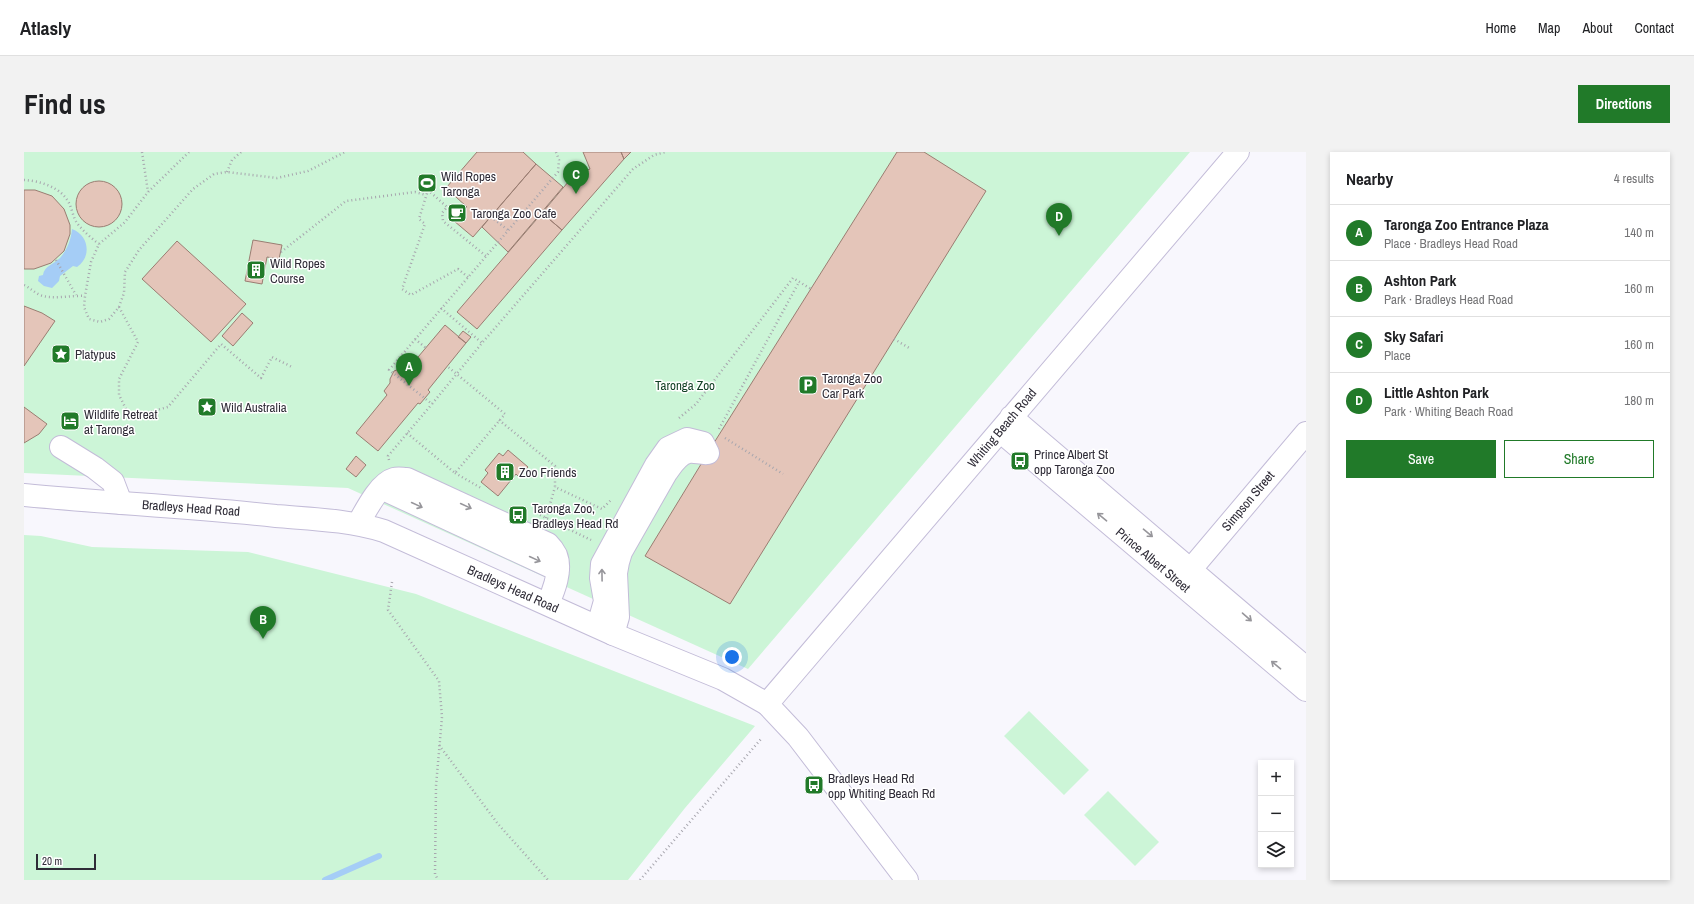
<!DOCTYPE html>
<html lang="en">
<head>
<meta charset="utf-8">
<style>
	:root { --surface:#fff; --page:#f2f2f2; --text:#202124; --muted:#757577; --line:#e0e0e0; --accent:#217a29 }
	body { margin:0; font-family:"Archivo Narrow",sans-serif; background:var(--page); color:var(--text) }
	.controls { position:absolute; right:12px; bottom:12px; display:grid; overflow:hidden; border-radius:0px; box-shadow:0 2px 6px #0003 }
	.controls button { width:36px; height:36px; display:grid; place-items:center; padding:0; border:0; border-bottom:1px solid var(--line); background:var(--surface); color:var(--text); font:20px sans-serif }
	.scale { position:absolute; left:12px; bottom:10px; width:60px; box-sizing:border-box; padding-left:4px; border:2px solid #2f2c37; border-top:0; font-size:11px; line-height:14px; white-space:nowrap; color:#2f2c37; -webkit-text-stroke:3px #fff; paint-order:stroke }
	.you { position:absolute; left:708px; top:505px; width:14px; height:14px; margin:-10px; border:3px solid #fff; border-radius:50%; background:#1a73e8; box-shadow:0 0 0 6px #1a73e833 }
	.badge { display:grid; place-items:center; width:26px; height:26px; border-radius:50%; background:var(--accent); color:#fff; font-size:13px; font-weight:700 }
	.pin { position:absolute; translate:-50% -33px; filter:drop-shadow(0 1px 2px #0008) }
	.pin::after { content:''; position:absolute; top:21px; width:14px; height:12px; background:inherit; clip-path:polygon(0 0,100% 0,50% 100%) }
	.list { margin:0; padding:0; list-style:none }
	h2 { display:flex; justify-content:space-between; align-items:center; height:52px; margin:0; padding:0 16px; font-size:17px }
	h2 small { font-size:13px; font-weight:400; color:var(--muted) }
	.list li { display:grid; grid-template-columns:26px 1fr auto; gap:12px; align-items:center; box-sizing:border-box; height:56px; padding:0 16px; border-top:1px solid var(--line) }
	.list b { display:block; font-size:15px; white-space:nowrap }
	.list p { margin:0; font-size:13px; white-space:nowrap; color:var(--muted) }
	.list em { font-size:13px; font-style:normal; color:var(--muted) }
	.actions { display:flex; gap:8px; padding:12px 16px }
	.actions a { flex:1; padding:9px 0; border:1px solid var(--accent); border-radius:0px; text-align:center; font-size:14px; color:var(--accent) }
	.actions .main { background:var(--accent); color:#fff }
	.icon { flex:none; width:22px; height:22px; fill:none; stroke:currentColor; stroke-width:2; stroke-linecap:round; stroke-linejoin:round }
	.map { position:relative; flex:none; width:1282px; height:728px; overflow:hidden; border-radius:0px }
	header { display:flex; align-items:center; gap:24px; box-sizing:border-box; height:56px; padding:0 20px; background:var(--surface); border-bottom:1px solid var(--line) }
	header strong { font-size:19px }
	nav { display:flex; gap:22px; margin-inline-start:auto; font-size:14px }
	.intro { display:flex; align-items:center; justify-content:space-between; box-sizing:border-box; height:96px; padding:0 24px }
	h1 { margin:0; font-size:28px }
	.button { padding:10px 18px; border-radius:0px; background:var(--accent); color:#fff; font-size:14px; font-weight:700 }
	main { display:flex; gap:24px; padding:0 24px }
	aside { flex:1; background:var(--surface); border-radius:0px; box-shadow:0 2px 6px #0003 }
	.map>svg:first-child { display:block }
	.green { fill:#ccf5d7 }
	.water { fill:#a5cdf6 }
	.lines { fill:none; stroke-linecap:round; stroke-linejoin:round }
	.stream { stroke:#a5cdf6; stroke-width:6 }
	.building { fill:#e4c5b9; stroke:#9a7d72 }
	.minor-casing { stroke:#c3bcd8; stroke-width:24 }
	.major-casing { stroke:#c3bcd8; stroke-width:24 }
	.path { stroke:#a7a6ae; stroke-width:2.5; stroke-dasharray:1 3; stroke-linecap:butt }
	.minor { stroke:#fff; stroke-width:22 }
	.major { stroke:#fff; stroke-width:22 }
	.oneway { stroke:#97969b }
	.labels { text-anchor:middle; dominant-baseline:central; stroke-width:3; stroke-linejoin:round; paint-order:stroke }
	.poi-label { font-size:13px; fill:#2f2c37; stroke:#fff; text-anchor:start }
	.park-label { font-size:13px; fill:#124125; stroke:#fff }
	.street-label { font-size:13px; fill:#2f2c37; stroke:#fff }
</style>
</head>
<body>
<header>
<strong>Atlasly</strong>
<nav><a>Home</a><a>Map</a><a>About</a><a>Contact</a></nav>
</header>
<div class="intro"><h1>Find us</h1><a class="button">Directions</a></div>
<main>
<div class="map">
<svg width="1282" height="728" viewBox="0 0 1282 728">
	<rect width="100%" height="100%" fill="#f8f7fd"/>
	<path class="green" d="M0,0H1166L724,517L324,336L0,321Z
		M0,383L17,384L68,395L224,400L392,442L731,574L661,656L604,728H0Z
		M1005,559L1065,618L1040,643L980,584Z
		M1084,639L1135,690L1111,714L1060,663Z"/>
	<path class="water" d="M48,77C65,83 68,105 53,115L49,114L36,124L35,129L28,136L20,134L14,129L15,124L19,123C20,114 30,112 36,106C43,98 47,88 48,77Z"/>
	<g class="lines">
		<path class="stream" d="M301,728L355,704"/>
	</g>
	<path class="building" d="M453,0H499L512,12L449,85L430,69L443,55L422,36Z
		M559,0H597L600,7L538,78L518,61L550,23L566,17Z
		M597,0H607L600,7Z
		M873,0H900L962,39L706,452L621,404L693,286Z
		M512,12L539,35L484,100L458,75Z
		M52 52a23 23 0 1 1 46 0a23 23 0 1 1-46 0Z
		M0,38H11L28,44L40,57L46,73V82L40,99L27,111L10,117H0Z
		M518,61L538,78L453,177L433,160Z
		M229,88L258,93L255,107L243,105L238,132L221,129Z
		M153,89L222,152L187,190L118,127Z
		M0,154L18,161L31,169L0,214Z
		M218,161L229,171L209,194L198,184Z
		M421,173L442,191L404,238L406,240L396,252L394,251L354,299L332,281L363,243L360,239L366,231V227L370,219L378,216L385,208L389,211Z
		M439,179L447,185L442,191L434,185Z
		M0,255L23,272L15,282L0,291Z
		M484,298L504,315L495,325L492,322L474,344L457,330L464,321L461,318L475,301L479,304Z
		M332,304L342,313L332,325L322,317Z"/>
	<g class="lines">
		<defs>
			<path id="minor" d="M987,265L1282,516
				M976,279L1282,538
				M37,295L71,316L89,330L97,351
				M357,336L534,418
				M334,372C341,360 355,331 370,327C374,326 379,327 383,327L524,392C527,395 530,399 532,403C538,418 530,438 524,452
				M1167,417L1282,281
				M574,474L581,449L577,426L578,412L632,313L644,296L663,287L679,291L684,301C678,302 671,299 665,300C654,302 648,313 642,321L597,400L594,410L592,421L594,465L589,482
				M743,552L1214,0"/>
			<path id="major" d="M0,343C84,351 168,355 252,364C288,367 325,368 360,379L589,482L699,527L743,552L774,585L883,728"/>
		</defs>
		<use href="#minor" class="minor-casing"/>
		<use href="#major" class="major-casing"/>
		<path class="path" d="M118,0L124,40
			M165,0L124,40L101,70L75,92L67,110L61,144L60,155L65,167L76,170L85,167L95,155L100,141L101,120L115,98L169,37L190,22L203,20L253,26L284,19L321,0
			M532,0L535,8L534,20L365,218L408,252L458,191L609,17L630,3L642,0
			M203,20L208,8L217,0
			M0,28C16,29 37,35 45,51C48,57 49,65 53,71C59,79 67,86 75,92
			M467,65L484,78
			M257,100L322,49L391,40L402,43
			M32,108L52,143
			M444,125L434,117L387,143L378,137L401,72L395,67L404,38L423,55L418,61L419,69L462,104
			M0,133C6,136 10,140 16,143C29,148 47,143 61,144
			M95,155L114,190L95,227V243L106,265L144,255L197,192L237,226L248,205L268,215
			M417,156L458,191
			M391,187L402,196
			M870,187L887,197
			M655,266L672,252L769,126L787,137
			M475,268L531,314V335L578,357L588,347
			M695,277L775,130
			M383,281L431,321L481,262L423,214
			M701,286L759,322
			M365,308L364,304L408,252
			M431,321L457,336
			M516,363L567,388
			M522,366L531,335
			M368,430L364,458L415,529L418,565L412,634L411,722L414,728
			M415,593L474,672L524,728
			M616,728L737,587"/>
		<use href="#minor" class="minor"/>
		<use href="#major" class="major"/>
	</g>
	<defs><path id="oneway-shaft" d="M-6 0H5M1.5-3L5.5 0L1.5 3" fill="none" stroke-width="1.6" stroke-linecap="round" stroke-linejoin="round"/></defs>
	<g class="oneway">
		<use href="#oneway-shaft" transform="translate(393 353) rotate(25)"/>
		<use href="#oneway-shaft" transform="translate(442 354) rotate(25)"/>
		<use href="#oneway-shaft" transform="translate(1078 365) rotate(-140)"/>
		<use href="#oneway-shaft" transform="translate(1124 381) rotate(40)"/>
		<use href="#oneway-shaft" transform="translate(511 407) rotate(25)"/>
		<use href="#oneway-shaft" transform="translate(578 423) rotate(-91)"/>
		<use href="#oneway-shaft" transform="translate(1223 465) rotate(41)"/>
		<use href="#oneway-shaft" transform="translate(1252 513) rotate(-140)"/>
	</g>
	<defs>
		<symbol id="stadium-square" viewBox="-11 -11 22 22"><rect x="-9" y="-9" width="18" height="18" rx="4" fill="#217a29" stroke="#fff"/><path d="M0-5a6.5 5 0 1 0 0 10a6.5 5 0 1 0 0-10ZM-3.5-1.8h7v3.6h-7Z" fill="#fff"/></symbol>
		<symbol id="cafe-square" viewBox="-11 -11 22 22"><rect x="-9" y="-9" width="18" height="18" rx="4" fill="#217a29" stroke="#fff"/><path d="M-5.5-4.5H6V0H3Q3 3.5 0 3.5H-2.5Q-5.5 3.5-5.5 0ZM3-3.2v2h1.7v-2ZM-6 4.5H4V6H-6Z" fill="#fff"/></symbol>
		<symbol id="building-square" viewBox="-11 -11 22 22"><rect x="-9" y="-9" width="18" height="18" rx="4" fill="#217a29" stroke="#fff"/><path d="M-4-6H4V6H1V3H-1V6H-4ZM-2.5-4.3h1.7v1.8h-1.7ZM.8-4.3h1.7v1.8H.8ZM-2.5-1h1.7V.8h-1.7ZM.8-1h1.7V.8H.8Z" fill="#fff"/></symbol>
		<symbol id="sight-square" viewBox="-11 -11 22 22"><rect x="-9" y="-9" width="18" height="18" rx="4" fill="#217a29" stroke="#fff"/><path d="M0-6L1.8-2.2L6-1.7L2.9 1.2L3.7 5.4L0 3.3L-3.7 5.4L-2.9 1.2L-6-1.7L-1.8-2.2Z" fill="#fff"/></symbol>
		<symbol id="parking-square" viewBox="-11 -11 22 22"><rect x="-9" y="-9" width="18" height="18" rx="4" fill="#217a29" stroke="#fff"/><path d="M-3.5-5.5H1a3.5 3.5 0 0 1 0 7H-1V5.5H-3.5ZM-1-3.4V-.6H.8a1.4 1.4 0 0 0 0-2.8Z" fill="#fff"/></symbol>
		<symbol id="hotel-square" viewBox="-11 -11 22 22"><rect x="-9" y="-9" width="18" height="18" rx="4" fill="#217a29" stroke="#fff"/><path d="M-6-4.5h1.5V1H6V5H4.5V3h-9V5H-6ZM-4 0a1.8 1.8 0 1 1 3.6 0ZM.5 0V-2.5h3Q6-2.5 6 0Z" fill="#fff"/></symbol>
		<symbol id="bus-square" viewBox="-11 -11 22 22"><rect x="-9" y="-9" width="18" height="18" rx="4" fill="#217a29" stroke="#fff"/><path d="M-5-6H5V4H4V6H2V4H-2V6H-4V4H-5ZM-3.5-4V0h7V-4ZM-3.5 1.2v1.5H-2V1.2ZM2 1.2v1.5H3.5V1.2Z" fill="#fff"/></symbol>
	</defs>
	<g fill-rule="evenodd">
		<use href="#stadium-square" x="392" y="20" width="22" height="22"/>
		<use href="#cafe-square" x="422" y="50" width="22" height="22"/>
		<use href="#building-square" x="221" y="107" width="22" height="22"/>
		<use href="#sight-square" x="26" y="191" width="22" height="22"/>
		<use href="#parking-square" x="773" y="222" width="22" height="22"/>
		<use href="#sight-square" x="172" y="244" width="22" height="22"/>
		<use href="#hotel-square" x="35" y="258" width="22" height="22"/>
		<use href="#bus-square" x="985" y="298" width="22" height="22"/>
		<use href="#building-square" x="470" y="309" width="22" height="22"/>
		<use href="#bus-square" x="483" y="352" width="22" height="22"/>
		<use href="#bus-square" x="779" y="622" width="22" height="22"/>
	</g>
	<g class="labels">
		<g class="poi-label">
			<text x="417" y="24">Wild Ropes<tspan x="417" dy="15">Taronga</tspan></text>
			<text x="447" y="61">Taronga Zoo Cafe</text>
			<text x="246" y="111">Wild Ropes<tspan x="246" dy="15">Course</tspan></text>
			<text x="51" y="202">Platypus</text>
			<text x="798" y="226">Taronga Zoo<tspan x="798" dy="15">Car Park</tspan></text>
			<text x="197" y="255">Wild Australia</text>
			<text x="60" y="262">Wildlife Retreat<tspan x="60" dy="15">at Taronga</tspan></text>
			<text x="1010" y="302">Prince Albert St<tspan x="1010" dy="15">opp Taronga Zoo</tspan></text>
			<text x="495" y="320">Zoo Friends</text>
			<text x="508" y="356">Taronga Zoo,<tspan x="508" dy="15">Bradleys Head Rd</tspan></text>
			<text x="804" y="626">Bradleys Head Rd<tspan x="804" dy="15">opp Whiting Beach Rd</tspan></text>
		</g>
		<g class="park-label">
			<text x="661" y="233">Taronga Zoo</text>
		</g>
		<g class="street-label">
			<text transform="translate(978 276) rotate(-50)">Whiting Beach Road</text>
			<text transform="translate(1224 349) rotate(-50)">Simpson Street</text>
			<text transform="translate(167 356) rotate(4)">Bradleys Head Road</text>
			<text transform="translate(1129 408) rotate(40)">Prince Albert Street</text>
			<text transform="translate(489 437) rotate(24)">Bradleys Head Road</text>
		</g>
	</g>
</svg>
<div class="controls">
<button>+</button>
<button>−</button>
<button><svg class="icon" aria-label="layers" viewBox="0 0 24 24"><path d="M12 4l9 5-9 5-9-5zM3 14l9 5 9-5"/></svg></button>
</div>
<div class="scale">20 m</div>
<div class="you"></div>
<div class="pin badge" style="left:385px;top:234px">A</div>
<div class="pin badge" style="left:239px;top:487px">B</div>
<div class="pin badge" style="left:552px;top:42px">C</div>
<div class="pin badge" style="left:1035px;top:84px">D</div>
</div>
<aside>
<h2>Nearby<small>4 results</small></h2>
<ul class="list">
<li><span class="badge">A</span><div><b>Taronga Zoo Entrance Plaza</b><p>Place · Bradleys Head Road</p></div><em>140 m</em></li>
<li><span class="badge">B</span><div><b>Ashton Park</b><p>Park · Bradleys Head Road</p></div><em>160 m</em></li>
<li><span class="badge">C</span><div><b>Sky Safari</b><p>Place</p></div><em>160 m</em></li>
<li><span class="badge">D</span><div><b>Little Ashton Park</b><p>Park · Whiting Beach Road</p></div><em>180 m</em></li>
</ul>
<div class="actions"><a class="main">Save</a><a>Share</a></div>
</aside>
</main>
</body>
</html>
